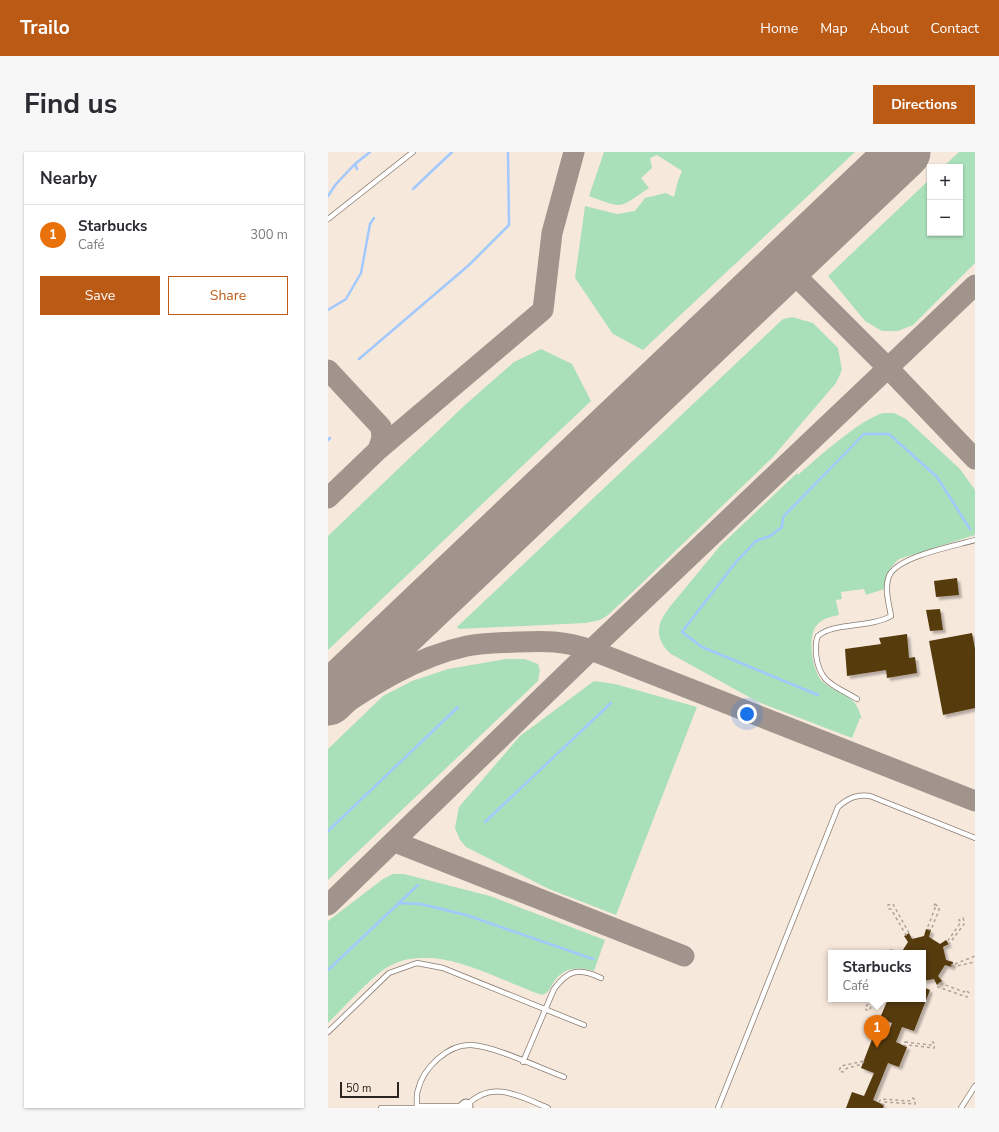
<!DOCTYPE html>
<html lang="en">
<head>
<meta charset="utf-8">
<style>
	:root { --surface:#fff; --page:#f7f7f7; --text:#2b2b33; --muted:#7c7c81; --line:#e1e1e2; --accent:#ba5a15 }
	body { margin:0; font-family:"Nunito Sans",sans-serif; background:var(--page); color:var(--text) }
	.controls { position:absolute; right:12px; top:12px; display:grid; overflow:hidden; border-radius:0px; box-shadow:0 1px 3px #0004 }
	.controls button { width:36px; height:36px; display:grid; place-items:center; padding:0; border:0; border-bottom:1px solid var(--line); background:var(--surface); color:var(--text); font:20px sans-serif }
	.scale { position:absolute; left:12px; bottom:10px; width:59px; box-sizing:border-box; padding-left:4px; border:2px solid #2b2521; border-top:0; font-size:11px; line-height:14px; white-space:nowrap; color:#2b2521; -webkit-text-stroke:3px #f7e8dc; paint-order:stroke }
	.you { position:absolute; left:419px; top:562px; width:14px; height:14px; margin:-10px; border:3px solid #fff; border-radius:50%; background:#1a73e8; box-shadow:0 0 0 6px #1a73e833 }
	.badge { display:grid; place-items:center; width:26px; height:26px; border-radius:50%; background:var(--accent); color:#fff; font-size:13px; font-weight:700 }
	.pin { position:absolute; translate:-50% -33px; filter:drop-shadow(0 1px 2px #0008) }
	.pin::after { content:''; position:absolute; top:21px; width:14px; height:12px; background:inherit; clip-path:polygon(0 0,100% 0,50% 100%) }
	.popup { position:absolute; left:500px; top:798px; width:98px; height:52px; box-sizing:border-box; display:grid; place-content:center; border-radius:0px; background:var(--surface); filter:drop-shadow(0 1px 3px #0005); font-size:13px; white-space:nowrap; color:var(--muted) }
	.popup b { font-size:15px; color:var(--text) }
	.popup::after { content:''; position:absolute; left:50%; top:100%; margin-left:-8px; border:8px solid transparent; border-top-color:var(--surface) }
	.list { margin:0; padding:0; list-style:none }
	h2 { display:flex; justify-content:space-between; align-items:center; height:52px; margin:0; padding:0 16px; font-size:17px }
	h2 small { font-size:13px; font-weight:400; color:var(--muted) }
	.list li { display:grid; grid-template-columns:26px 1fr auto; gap:12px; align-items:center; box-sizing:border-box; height:60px; padding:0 16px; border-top:1px solid var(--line) }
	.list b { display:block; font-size:15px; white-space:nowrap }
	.list p { margin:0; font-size:13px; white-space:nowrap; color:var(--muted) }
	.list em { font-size:13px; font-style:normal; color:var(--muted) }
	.actions { display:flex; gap:8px; padding:12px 16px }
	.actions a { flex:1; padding:9px 0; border:1px solid var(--accent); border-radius:0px; text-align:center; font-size:14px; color:var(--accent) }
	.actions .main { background:var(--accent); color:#fff }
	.map { position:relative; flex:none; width:647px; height:956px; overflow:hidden; border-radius:0px }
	header { display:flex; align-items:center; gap:24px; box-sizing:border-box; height:56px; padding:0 20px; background:var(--accent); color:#fff }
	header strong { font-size:19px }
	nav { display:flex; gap:22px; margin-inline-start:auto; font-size:14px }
	.intro { display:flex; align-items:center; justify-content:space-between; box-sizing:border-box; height:96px; padding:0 24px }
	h1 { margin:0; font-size:28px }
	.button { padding:10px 18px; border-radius:0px; background:var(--accent); color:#fff; font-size:14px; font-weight:700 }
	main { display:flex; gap:24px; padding:0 24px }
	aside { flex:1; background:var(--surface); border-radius:0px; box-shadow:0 1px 3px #0004 }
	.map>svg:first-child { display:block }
	.green { fill:#a9e0b9 }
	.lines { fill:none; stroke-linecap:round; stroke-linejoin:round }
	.stream { stroke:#a2c9fd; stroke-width:2.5 }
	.taxiway { stroke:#a0948c; stroke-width:21 }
	.runway { stroke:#a0948c; stroke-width:53 }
	.building { fill:#563a11; filter:url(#shadow) }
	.lane-casing { stroke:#897c71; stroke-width:6 }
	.secondary-casing { stroke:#897c71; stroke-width:15 }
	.path { stroke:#aea299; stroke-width:1.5; stroke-dasharray:3 3; stroke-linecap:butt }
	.lane { stroke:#fff; stroke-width:4.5 }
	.secondary { stroke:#fff; stroke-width:13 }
</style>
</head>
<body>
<header>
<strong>Trailo</strong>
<nav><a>Home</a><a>Map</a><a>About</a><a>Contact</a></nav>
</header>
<div class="intro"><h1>Find us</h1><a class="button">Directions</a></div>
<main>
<aside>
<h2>Nearby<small></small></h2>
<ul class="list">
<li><span class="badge" style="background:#e8710a">1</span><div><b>Starbucks</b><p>Café</p></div><em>300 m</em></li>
</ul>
<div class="actions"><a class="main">Save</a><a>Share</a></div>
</aside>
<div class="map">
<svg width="647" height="956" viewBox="0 0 647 956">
	<defs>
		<filter id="shadow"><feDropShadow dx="3" dy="3" stdDeviation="1" flood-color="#0004"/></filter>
	</defs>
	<rect width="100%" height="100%" fill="#f7e8dc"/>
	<path class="green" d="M276,0H527L315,198L285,182L247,126L257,54L289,62L307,59L317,46L338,41L346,45L350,29L354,19L329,3L322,6L324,16L313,26L321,36C290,57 296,57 261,44Z
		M631,0H647V111L585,173L570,179H554L537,169L500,124L602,27V81H632V15H615Z
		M464,165L485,171L510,196L514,218L508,231L444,306L312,433L280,463L272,468L258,471L131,477L129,475L455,167Z
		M213,197L244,212L263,249L0,498V384L138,252L186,210Z
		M555,261H566L578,267L632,317L647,338V383L571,407C561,416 558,423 556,437L538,443L536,437L513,440L514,447L508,448L511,463C502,465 495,466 489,473C479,484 484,517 493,528C501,537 515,540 524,548C529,552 532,561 534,567L532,566L524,586L430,550L343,502C328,489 327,473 340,458V457L392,394L469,321L470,323C489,306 533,267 555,261Z
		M178,507H197L210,512L212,518L210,529L0,728V597L55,544L84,529L120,517Z
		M266,529L287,532L369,555L288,763L221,737L138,695L132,688L127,676L131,655L192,584Z
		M65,722H76L162,744L277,788L266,819C251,815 238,815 228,827C222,834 223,840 214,843C167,827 102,785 55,818C38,831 16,855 0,871V769L55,727Z"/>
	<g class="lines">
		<path class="stream" d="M29,17L27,12L42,0
			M85,37L124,0
			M0,44L8,32L27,12
			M0,158L18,147L33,121L42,72L46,66
			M31,207L141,113L181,73L180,0
			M0,288L2,286
			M490,543L374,495L354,480L408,410L428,389L442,384L454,375L455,365L536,282H561L609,325L642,377
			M157,670L283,551
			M0,679L130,555
			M71,751L90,733
			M0,818L71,751L93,752L138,763L265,807"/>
		<path class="taxiway" d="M457,113L560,216L647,307
			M0,218L53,275L54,286L50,298
			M0,346L50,298L215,158L224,81L246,0
			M0,563C43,534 87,505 139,494C155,491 171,491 188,490C216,489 235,488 263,498L647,649
			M67,690L356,804
			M0,753L263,498L647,133"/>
		<path class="runway" d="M0,547L576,0"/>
	</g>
	<path class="building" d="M629,426L631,443L608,445L606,429Z
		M612,457L615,478L602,479L598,458Z
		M644,481L647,497V556L615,563L601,489Z
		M579,482L581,506L587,505L589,521L559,526L558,518L519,524L517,497L553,492L551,486Z
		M598,777L603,778L601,785L612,792L618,788L621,792L615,795L618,808L625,810L624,815L617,813L610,824L614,829L609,833L606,827L595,829V801H573L580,790L576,784L581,781L584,787L596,784Z
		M595,835L602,838L586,879L574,875L568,890L579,895L571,915L560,911L545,948L556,953L555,956H518L524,940L536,944L546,921L533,916L546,882L558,886L564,871L552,866L560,847H595Z"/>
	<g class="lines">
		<defs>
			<path id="lane" d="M0,67L85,0
				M529,547C506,533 491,531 488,502C488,495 487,490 490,484C506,470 542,476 563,464C561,452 556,436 561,424C570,404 627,394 647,388
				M0,880L61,821L89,811L115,816L256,873
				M195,910L226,837C240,818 251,815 273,826
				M89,954H138C164,927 191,944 220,956
				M53,956H87
				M89,956C89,950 88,943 90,938C95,916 120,892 143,893C166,894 212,916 236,925
				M390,956L510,655C520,646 529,642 542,644L647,686
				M633,956L647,934"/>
			<path id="secondary" d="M136,956L138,954"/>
		</defs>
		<use href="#lane" class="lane-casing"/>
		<use href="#secondary" class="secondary-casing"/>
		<path class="path" d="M565,752L581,781L578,783L563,757H561L560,753Z
			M607,752L611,755V758L603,778L599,777L607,756L605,755Z
			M635,766L637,771L621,792L619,790L633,770L631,768Z
			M538,801L564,798L567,799V801
			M624,815V812H627L647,804
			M624,815L647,810
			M612,831L636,840L638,838L641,841L639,845L610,835L609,833Z
			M551,847L539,853L537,857L541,859L543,855L560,847
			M577,890L603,893V890H605L607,893L606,896L580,893L578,894L575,893Z
			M536,909L534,912L517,917L515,920L511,919L513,914Z
			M584,946L587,947V952L556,950V953L551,950L553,947L581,949Z"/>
		<use href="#lane" class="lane"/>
		<use href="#secondary" class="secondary"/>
	</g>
</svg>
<div class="controls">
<button>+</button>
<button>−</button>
</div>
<div class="scale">50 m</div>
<div class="you"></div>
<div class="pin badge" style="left:549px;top:896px;background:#e8710a">1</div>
<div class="popup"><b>Starbucks</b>Café</div>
</div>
</main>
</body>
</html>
